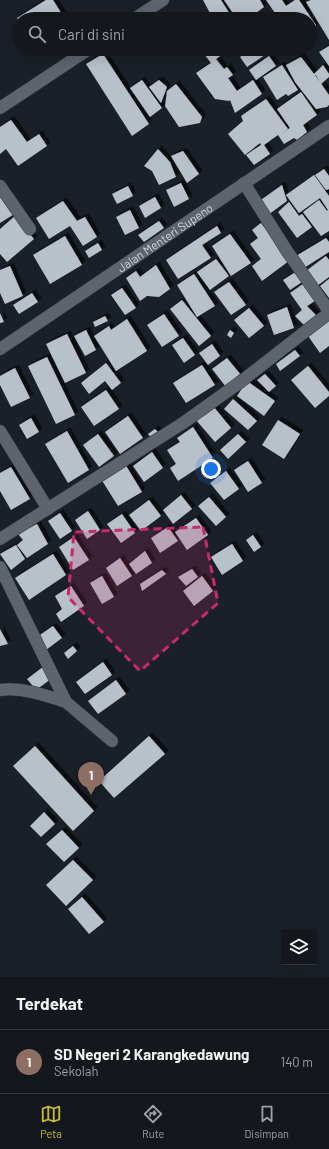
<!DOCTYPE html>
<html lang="id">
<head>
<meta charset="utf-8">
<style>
	:root { --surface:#14181d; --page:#1d2126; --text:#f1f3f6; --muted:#9da0a4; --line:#33373b; --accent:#c7bb3b }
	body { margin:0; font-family:Barlow,sans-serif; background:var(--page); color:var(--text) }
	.controls { position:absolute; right:12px; bottom:12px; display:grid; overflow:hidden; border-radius:0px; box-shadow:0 4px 16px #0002 }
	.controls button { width:36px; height:36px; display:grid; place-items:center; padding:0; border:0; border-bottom:1px solid var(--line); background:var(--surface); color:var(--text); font:20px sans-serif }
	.you { position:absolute; left:211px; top:469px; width:14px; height:14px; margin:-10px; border:3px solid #fff; border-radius:50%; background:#1a73e8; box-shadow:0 0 0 6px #1a73e833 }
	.badge { display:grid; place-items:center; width:26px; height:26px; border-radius:50%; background:var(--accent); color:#fff; font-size:13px; font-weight:700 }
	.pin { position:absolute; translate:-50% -33px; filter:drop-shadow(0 1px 2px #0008) }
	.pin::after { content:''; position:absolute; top:21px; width:14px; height:12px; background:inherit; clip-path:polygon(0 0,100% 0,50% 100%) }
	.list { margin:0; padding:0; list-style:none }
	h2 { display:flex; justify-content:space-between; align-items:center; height:52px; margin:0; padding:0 16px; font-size:17px }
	h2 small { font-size:13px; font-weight:400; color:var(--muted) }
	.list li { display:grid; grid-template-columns:26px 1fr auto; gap:12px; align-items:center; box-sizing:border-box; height:64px; padding:0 16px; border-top:1px solid var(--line) }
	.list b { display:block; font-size:15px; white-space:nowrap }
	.list p { margin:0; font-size:13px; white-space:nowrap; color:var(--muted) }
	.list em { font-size:13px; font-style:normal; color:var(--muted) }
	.icon { flex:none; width:22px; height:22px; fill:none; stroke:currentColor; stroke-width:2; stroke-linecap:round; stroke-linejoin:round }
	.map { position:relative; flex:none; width:329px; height:977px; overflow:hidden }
	.search { position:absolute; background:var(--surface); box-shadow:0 4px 16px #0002; left:12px; right:12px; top:12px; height:44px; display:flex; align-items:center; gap:10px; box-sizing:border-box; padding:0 14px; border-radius:22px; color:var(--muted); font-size:15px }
	.sheet { height:116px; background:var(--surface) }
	nav { display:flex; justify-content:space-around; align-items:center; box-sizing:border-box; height:56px; border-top:1px solid var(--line); background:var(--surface); font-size:11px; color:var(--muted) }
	nav a { display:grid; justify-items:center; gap:2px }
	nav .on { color:var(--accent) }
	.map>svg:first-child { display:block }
	.building { fill:#b8c0ca; filter:url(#shadow) }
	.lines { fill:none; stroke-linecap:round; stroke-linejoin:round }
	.street-casing { stroke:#363b41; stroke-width:13 }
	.secondary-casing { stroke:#363b41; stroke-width:13 }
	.street { stroke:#5d646d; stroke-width:12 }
	.secondary { stroke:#5d646d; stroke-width:12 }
	.marked { fill:#c42b68; fill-opacity:0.2; stroke:#c42b68; stroke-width:3; stroke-dasharray:8 5; stroke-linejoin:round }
	.labels { text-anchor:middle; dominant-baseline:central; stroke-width:4; stroke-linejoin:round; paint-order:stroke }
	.street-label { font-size:12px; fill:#d2d6db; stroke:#070a0d }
</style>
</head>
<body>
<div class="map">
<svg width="329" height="977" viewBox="0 0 329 977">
	<defs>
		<filter id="shadow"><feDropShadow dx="3.5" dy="-3.5" stdDeviation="0" flood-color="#0009"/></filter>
	</defs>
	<rect width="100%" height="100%" fill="#1a2027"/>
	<path class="building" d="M46,0H53L65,19H19V22L17,18Z
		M203,0H221L233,19H205L211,15Z
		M224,0H260L264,7L248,19H237Z
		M266,0H282L286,6L295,0H299L316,25L310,33V19H274V18L277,16Z
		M311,0H329V40L306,2Z
		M329,46V66L319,52Z
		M213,49H230L216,59L224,69L227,67L233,75L228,78L237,91L253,80L262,94L235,113L230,100L229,101L215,99L196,73L211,63L204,54Z
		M252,49H282L281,53H268L247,67L240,57Z
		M103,54L149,124L132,136L86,64Z
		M269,56L276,66L256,80L249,70Z
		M301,57L314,74L323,65L329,74V77L321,84L316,75H315L329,95V105L327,107L316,109L295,82L286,65Z
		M282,65L298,90L288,96L286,94L277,100L263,77Z
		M142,80L162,108L150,117L130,88Z
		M159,80L167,87L161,103L149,87Z
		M176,84L202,117L200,123L179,127L165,106L167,91Z
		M301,92L317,115L303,125L307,132L297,140L294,138L284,144L278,135L264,145L270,154L254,165L246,155L261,145L260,143L245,155L228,134L243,121L241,116L266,99L288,129L281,134L290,128L277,109Z
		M11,120L27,142L39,134L47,146L18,166L6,149L0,154V127Z
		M158,149L170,162L176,177L159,185L152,171L144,166Z
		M183,151L199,174L187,183L171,156Z
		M324,169L329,176V189L326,190L315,175Z
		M314,175L329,196V231L321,236L303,212L319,200L327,211L328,210L320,198L299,213L286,195Z
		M181,183L189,199L174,207L166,190Z
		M282,185L287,201L268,215L258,202Z
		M128,186L133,196L117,204L112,194Z
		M0,189L16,213L0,223Z
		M155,197L161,208L145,218L139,206Z
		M63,201L77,221L85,217L97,237L83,246L70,226L49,239L36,218Z
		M289,202L299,216L302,214L312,227L297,238L278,212Z
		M130,210L139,228L125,235L116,217Z
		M15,216L34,239L7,262L0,254V229Z
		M159,221L164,228L144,242L138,235Z
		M261,223L289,261L262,281L252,266L261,259L250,244L258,238L252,230Z
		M217,226L221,233L202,245L211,258L178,279L166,260Z
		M230,234L251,263L231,276L212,246Z
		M65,236L82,265L50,284L33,255Z
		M326,238L329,242V252L304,268L296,256Z
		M98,243L102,250L89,258L85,251Z
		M326,256L329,260V277L317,286L306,271Z
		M216,259L229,276L210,290L197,272Z
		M156,265L170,289L159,297L147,296L140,301L126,278L136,271L140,277Z
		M10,266L23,296L5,304L0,293V270Z
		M299,270L305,280L290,290L283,280Z
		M194,274L215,306L197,317L177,285Z
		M329,279V298L320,286Z
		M229,282L246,305L231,315L214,292Z
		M306,282L318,299L307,306L317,316L306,327L295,316L302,310L290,293Z
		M122,288L136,308L125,315L111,295Z
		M32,293L38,302L19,314L13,305Z
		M182,300L211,336L199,346L170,309Z
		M287,307L294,328L274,335L267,315Z
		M249,308L264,326L249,338L234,320Z
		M0,313L4,322L0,323Z
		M164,314L179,336L162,347L147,325Z
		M105,316L108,321L95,327L93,322Z
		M329,317V346L320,353L306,333Z
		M127,319L147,351L116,371L94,336L109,326L111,330Z
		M86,330L96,350L85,356L74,336Z
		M230,330L234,333L231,338L227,335Z
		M67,334L86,373L65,383L46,344Z
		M183,338L195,355L184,363L172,345Z
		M212,344L220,356L208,365L199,353Z
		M295,350L300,356L280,371L276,364Z
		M47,357L75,415L56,424L28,366Z
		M227,358L241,375L226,387L212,369Z
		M106,363L121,383L112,390L105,381L89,394L81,383Z
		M202,365L215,385L186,403L173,383Z
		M308,366L329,392V396L315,408L291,380Z
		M15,368L30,398L11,407L0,385V376Z
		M265,374L276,386L269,392L257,380Z
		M247,381L275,401L264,416L237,396Z
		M106,390L119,409L94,426L81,407Z
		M233,399L257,421L248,430L224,409Z
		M213,406L231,428L215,442L196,420Z
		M128,416L143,438L120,454L105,432Z
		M31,418L39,432L27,439L19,425Z
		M278,420L300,434L284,459L262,445Z
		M193,427L213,458L178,481L170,468L176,464L167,450L180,442L177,438Z
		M155,429L160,434L152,439L148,434Z
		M67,431L89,470L68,483L45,444Z
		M98,434L114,456L99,467L83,445Z
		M238,434L246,442L228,459L220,450Z
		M152,452L163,468L144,482L133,466Z
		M248,461L262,483L248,492L234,470Z
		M125,464L142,492L118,506L101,479Z
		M11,467L30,499L11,510L0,491V473Z
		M226,471L239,489L224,500L210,483Z
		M181,495L192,509L173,524L163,510Z
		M209,497L226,517L216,526L198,506Z
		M149,500L161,516L141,531L129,515Z
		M88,511L100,530L87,539L75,520Z
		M60,513L72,531L60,539L48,521Z
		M122,514L135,533L121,543L107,524Z
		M196,518L208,535L187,550L175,532Z
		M37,524L48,544L27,558L17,545L23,540L18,534Z
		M168,527L178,541L160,553L151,538Z
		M253,535L261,547L254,552L246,540Z
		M74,537L89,560L73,570L59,547Z
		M232,544L243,561L222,575L211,557Z
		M16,545L25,559L11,570L0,554Z
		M145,551L152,563L136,574L129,564Z
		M53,554L66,575L29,600L15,578Z
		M120,558L132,576L117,586L106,568Z
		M192,569L198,577L186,586L178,577Z
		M162,570L166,574L142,591L140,584Z
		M102,576L114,597L102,604L90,583Z
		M202,576L213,591L194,606L183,591Z
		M71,586L84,606L61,622L56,614L62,609L55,596Z
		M53,626L62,638L46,650L37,637Z
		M0,629L8,644L0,646Z
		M73,646L77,651L68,659L64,653Z
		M103,662L112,675L85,694L76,682Z
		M43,667L51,679L36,690L27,679Z
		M116,680L126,694L98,714L88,701Z
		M149,736L165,754L114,798L99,781Z
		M35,746L94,811L73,831L13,766Z
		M44,812L55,824L41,837L30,826Z
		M62,830L79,848L64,862L46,844Z
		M73,860L93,880L66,906L46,885Z
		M82,897L104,922L89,934L68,909Z"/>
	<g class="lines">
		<defs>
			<path id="street" d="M134,19L163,0
				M0,108L89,49
				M244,183L287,251L329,311
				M0,186L30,229
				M0,431L48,509
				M0,539L183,423L239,383L329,313
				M0,567L66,702L112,741
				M0,690C22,687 45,695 66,702"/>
			<g id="secondary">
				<path id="s1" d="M0,349L329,126"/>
			</g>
		</defs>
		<use href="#street" class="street-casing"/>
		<use href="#secondary" class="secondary-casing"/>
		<use href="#street" class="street"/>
		<use href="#secondary" class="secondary"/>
	</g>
	<path class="marked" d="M203,527L218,603L140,671L68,597L74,532Z"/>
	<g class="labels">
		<g class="street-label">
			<text stroke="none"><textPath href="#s1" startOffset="199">Jalan Menteri Supeno</textPath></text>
		</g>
	</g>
</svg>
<div class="controls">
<button><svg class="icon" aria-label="layers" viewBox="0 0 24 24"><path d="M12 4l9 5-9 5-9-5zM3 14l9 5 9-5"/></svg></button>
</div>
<div class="you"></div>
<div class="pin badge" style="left:91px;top:795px;background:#8d6e63">1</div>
<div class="search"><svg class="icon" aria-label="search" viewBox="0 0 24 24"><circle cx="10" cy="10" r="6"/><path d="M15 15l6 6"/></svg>Cari di sini</div>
</div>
<section class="sheet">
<h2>Terdekat<small></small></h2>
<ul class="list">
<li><span class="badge" style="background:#8d6e63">1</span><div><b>SD Negeri 2 Karangkedawung</b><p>Sekolah</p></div><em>140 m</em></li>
</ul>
</section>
<nav>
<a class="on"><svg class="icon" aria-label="map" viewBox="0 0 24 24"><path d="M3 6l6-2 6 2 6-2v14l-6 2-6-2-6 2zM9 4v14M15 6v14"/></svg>Peta</a>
<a><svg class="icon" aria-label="directions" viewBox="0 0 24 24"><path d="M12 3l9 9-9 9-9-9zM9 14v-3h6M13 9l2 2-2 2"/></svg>Rute</a>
<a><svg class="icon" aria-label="saved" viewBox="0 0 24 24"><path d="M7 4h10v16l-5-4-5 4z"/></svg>Disimpan</a>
</nav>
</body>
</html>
